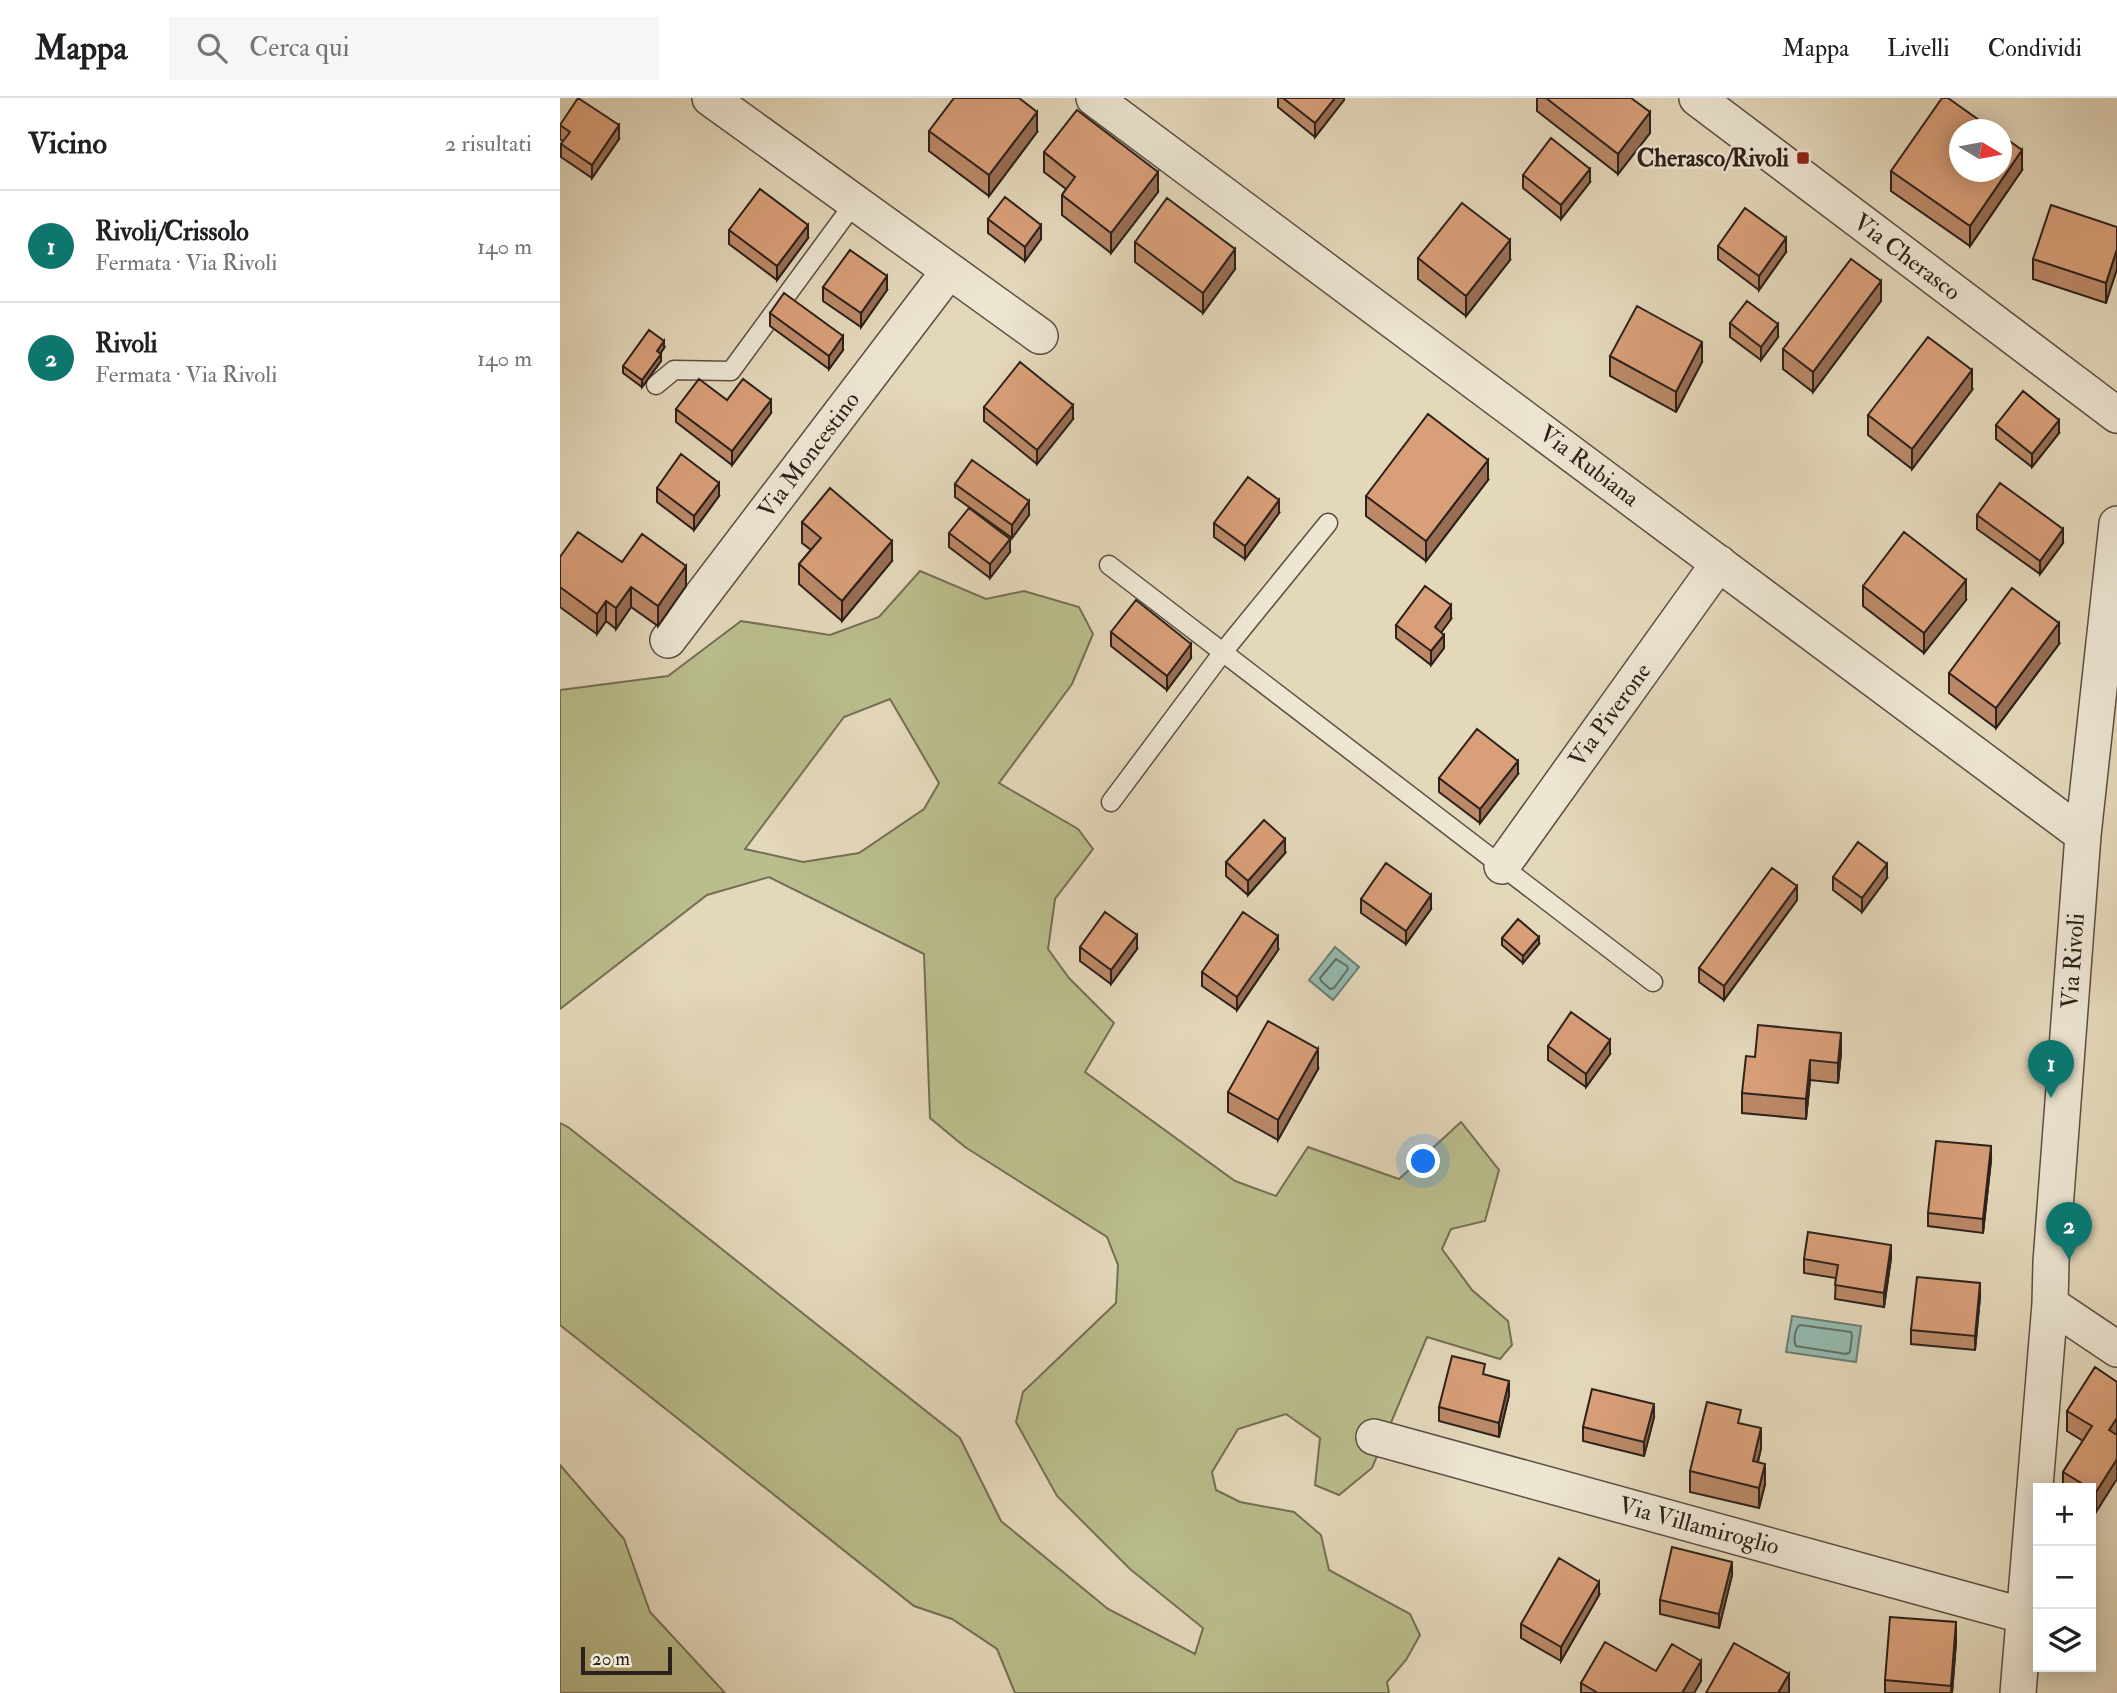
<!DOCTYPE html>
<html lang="it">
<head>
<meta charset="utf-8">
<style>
	:root { --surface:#fff; --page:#f6f6f6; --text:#202124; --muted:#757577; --line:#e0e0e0; --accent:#0f766e }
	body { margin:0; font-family:"IM FELL Double Pica",serif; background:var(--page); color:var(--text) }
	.controls { position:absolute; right:21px; bottom:21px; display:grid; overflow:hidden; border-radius:0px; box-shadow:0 4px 18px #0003 }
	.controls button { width:63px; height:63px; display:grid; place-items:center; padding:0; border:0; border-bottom:2px solid var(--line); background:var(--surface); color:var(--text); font:35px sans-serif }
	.compass { position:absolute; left:1389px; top:21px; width:63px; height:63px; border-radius:50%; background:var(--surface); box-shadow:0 4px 18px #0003; rotate:100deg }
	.scale { position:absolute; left:21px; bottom:18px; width:91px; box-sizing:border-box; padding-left:7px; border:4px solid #2d211b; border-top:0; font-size:19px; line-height:24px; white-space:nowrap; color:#2d211b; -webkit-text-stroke:5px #ede6d3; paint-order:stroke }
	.you { position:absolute; left:864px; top:1064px; width:24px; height:24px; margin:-18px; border:5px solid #fff; border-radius:50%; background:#1a73e8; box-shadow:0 0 0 10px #1a73e833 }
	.badge { display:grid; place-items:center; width:46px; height:46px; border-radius:50%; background:var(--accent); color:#fff; font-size:23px; font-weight:700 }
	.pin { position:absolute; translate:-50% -58px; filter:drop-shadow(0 2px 4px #0008) }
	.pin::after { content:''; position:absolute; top:37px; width:24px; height:21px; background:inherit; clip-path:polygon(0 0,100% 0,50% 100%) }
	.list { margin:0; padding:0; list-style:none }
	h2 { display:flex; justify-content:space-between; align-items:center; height:91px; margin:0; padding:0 28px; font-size:30px }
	h2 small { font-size:23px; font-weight:400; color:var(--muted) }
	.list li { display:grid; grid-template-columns:46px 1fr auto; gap:21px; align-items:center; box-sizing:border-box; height:112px; padding:0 28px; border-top:2px solid var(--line) }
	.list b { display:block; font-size:26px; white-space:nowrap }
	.list p { margin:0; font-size:23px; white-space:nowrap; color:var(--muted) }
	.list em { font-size:23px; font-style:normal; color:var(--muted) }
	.icon { flex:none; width:38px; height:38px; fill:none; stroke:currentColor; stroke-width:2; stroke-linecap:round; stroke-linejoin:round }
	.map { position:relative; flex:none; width:1557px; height:1595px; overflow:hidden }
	header { display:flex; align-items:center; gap:42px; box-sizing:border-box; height:98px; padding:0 35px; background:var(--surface); border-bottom:2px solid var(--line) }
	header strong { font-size:33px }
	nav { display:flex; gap:38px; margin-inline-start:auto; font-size:24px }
	.search { width:490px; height:63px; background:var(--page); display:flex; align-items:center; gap:18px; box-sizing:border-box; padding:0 24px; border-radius:0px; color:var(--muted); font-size:26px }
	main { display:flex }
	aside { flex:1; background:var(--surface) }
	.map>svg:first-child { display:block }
	.green { fill:#babd8c; stroke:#746f54; stroke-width:2; fill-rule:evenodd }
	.water { fill:#95bab0; stroke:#6b7d74; stroke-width:2 }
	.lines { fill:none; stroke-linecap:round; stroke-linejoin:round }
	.shore { stroke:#616e66; stroke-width:2 }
	.lane-casing { stroke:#5b4f43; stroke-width:21 }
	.street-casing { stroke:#5b4f43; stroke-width:38 }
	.lane { stroke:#ede6d3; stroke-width:18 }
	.street { stroke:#ede6d3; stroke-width:35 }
	.wall { fill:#bb8968; stroke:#2d211b; stroke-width:2 }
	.shaded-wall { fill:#986f55; stroke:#2d211b; stroke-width:2 }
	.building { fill:#d99f79; stroke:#2d211b; stroke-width:2 }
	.poi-dot { fill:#8f2418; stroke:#ede6d3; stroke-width:2.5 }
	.labels { text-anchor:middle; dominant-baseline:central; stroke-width:5; stroke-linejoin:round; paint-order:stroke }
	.poi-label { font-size:24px; font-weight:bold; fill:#2d211b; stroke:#ede6d3; text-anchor:end }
	.street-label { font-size:24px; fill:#2d211b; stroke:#ede6d3 }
</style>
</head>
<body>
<header>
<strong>Mappa</strong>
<div class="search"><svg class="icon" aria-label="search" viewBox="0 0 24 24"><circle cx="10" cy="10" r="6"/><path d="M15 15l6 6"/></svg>Cerca qui</div>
<nav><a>Mappa</a><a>Livelli</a><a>Condividi</a></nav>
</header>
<main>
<aside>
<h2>Vicino<small>2 risultati</small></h2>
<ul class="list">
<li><span class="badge">1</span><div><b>Rivoli/Crissolo</b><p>Fermata · Via Rivoli</p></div><em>140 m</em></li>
<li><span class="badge">2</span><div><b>Rivoli</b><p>Fermata · Via Rivoli</p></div><em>140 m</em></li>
</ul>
</aside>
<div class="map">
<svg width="1557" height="1595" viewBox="0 0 1557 1595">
	<rect width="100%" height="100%" fill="#e4d8bb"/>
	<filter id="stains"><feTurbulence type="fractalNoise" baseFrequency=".00286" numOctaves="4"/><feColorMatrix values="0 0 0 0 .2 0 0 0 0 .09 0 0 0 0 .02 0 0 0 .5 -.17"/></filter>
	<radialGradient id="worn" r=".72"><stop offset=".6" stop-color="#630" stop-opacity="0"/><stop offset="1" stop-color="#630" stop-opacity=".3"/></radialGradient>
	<path class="green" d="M360,473L426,501L464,493L519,509L533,536L512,586L439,685L518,731L533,751L495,801L488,851L509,880L554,925L525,974L675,1083L716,1098L748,1049L839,1081L901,1024L939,1072L925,1123L891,1131L882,1151L912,1192L948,1223L952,1247L940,1261L867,1239L812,1370L779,1397L755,1387L760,1340L726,1316L678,1331L652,1374L656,1392L680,1404L734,1414L761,1437L769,1472L850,1516L860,1537L846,1562L827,1584L829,1595H455L437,1551L392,1521L354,1508L0,1227V1025L8,1029L400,1340L441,1423L548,1511L635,1556L643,1530L570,1471L497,1398L456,1324L463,1294L556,1205L558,1167L547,1139L405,1049L370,1020L364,856L209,779L147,797L0,911V592L108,578L181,523L270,537L319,519ZM330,601L379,685L364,711L299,755L243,764L185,751L284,619Z
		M0,1367L64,1441L90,1514L165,1595H0Z"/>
	<path class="water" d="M775,849L799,869L773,902L749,882Z
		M1232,1218L1301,1228L1296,1264L1226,1254Z"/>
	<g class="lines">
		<path class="shore" d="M776,861L787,868L788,871L774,890L770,891L761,883L760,880Z
			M1240,1227L1291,1234L1292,1237L1290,1254L1286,1256L1236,1248C1233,1243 1235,1230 1240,1227Z"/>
		<defs>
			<path id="lane" d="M96,287L114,272L171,273L295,104
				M549,467L1093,884
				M551,704L663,554L768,425"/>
			<path id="street" d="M150,0L480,238
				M534,0L1523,737
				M1137,0L1557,317
				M108,542L389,173
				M942,768L1159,465
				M1490,1206L1557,1251
				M814,1339L1465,1518
				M1458,1595L1490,1206L1491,1164L1523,737L1557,426"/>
		</defs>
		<use href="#lane" class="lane-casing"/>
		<use href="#street" class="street-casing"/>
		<use href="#lane" class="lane"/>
		<use href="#street" class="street"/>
	</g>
	<path class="wall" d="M718,0H784V2L755,39L718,9Z
		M977,0H1071L1090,35L1058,76L977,13Z
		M0,27L59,41L32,80L1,59V46L3,43L0,41Z
		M369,33L477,34L429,98L369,53Z
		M484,54L598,94L551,155L502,117V97L506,91L484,74Z
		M1462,72L1410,148L1331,93V73Z
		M963,77L1030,84L1001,121L963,90Z
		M428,121L481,141L465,163L428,135Z
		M1557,129L1546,205L1473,181V161Z
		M169,132L248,140L217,182L169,146Z
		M575,144L675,171L643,215L575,164Z
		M1158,148L1226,154L1199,192L1158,161Z
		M858,160L950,162L906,218L858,181Z
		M263,189L327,192L301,229L263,203Z
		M1321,203L1253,294L1223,271V251Z
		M210,215L283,252L269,271L210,228Z
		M1170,225L1218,239L1201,262L1170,239Z
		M104,250L100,256L101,263L82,289L63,275V268Z
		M1050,258L1142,264L1116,314L1050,278Z
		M1412,292L1352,371L1308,337V317Z
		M424,309L513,321L477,366L424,323Z
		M116,311L211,315L172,367L116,324Z
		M1436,327L1499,335L1472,369L1436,341Z
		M928,382L866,463L806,418V398Z
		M395,386L469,417L452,440L395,399Z
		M97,390L159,398L134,432L97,404Z
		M719,415L685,461L654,439V425Z
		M1417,417L1503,445L1480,476L1417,431Z
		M242,424L332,463L282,523L239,486V466L251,452L242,445Z
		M389,435L450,454L430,480L389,449Z
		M0,459L62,464L126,488L98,528L71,509L56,531L46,523L37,536L0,509Z
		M1303,488L1406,502L1364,555L1303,508Z
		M891,521L881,534L884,550L871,567L836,540V527Z
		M551,534L631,560L607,592L551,548Z
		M1499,546L1436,630L1389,595V575Z
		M958,676L920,725L879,694V680Z
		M725,755L688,797L666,778V764Z
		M1273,779L1327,780L1302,814L1273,792Z
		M801,801L871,811L846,846L801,815Z
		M1237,802L1164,902L1139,884V870Z
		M942,840L979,846L963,865L942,847Z
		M520,849L577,851L551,886L520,863Z
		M718,852L677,912L642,888V874Z
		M988,948L1050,956L1026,989L988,962Z
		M1281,955L1278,985L1250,982L1246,1021L1182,1015V995L1195,959Z
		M758,971L718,1042L668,1014V994Z
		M1431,1062L1423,1135L1368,1128V1115Z
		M1331,1160L1324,1209L1275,1201L1276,1180L1244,1175V1161Z
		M1420,1199L1415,1252L1351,1246V1232Z
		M925,1277L949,1297L939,1339L879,1323V1309Z
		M1557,1284L1536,1414L1531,1411V1390H1503V1374L1523,1343L1507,1333V1313Z
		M1094,1319L1084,1358L1023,1343V1329Z
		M1181,1326L1201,1350L1198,1364L1205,1386L1199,1410L1130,1394V1373Z
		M1172,1477L1159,1530L1100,1516V1502Z
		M1039,1497L1001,1563L961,1540V1526Z
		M1396,1544L1392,1595H1325V1582Z
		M1096,1573L1141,1583L1134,1595H1021V1585Z"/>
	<path class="shaded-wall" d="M775,0H784V2L755,39V25Z
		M477,14V34L429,98V77Z
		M1090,14V35L1058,76V56Z
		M59,27V41L32,80V67Z
		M1462,52V72L1410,148V128Z
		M1030,71V84L1001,121V107Z
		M598,74V94L551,155V135Z
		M248,127V140L217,182V168Z
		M481,127V141L465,163V149Z
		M1226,140V154L1199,192V178Z
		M950,142V162L906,218V198Z
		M675,151V171L643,215V195Z
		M1557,151V171L1546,205V185Z
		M327,178V192L301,229V215Z
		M1321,183V203L1253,294V274Z
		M1218,226V239L1201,262V249Z
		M283,238V252L269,271V258Z
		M104,243V250L97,260V253Z
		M1142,244V264L1116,314V294Z
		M101,256V263L82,289V282Z
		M1412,272V292L1352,371V351Z
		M211,302V315L172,367V353Z
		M513,307V321L477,366V352Z
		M1499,322V335L1472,369V356Z
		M928,362V382L866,463V443Z
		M159,385V398L134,432V418Z
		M719,402V415L685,461V448Z
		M469,403V417L452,440V427Z
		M1503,431V445L1480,476V463Z
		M450,441V454L430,480V466Z
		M332,443V463L282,523V503Z
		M126,468V488L98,528V508Z
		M1406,482V502L1364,555V535Z
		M71,489V509L56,531V510Z
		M46,503V523L37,536V516Z
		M891,507V521L875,543V529Z
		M1499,525V546L1436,630V610Z
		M884,537V550L871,567V553Z
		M631,546V560L607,592V578Z
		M958,663V676L920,725V711Z
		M725,741V755L688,797V783Z
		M1327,766V780L1302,814V800Z
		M1237,788V802L1164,902V888Z
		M871,797V811L846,846V833Z
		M577,837V851L551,886V872Z
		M718,838V852L677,912V899Z
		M979,839V846L963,865V858Z
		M1281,935V955L1278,985V965Z
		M1050,942V956L1026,989V976Z
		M758,951V971L718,1042V1022Z
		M1250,962V982L1246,1021V1001Z
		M1431,1048V1062L1423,1135V1121Z
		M1331,1147V1160L1324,1209V1195Z
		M1420,1185V1199L1415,1252V1238Z
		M949,1283V1297L939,1339V1325Z
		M1094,1306V1319L1084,1358V1344Z
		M1557,1320V1340L1549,1332Z
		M1201,1330V1350L1193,1383V1363Z
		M1557,1361V1381L1536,1414V1394Z
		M1205,1366V1386L1199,1410V1390Z
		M1172,1464V1477L1159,1530V1516Z
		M1039,1484V1497L1001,1563V1549Z
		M1396,1524V1544L1392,1595H1391Z
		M1141,1563V1583L1134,1595H1122Z
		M1229,1576V1595H1218Z"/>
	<path class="building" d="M18,0L59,27L32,67L1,46L10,34L0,27Z
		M394,0H459L477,14L429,77L369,33Z
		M723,0H775L755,25Z
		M986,0H1071L1090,14L1058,56Z
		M1382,0H1388L1433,32H1399V74H1441V37L1462,52L1410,128L1331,73Z
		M517,12L598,74L551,135L502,97L515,79L484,54Z
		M991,40L1030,71L1001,107L963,77Z
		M200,91L248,127L217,168L169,132Z
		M445,99L481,127L465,149L428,121Z
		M607,100L675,151L643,195L575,144Z
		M902,105L950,142L906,198L858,160Z
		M1491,107L1557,129V151L1546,185L1473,161Z
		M1185,110L1226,140L1199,178L1158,148Z
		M290,152L327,178L301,215L263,189Z
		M1291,161L1321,183L1253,274L1223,251Z
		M224,195L283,238L269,258L210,215Z
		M1187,203L1218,226L1201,249L1170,225Z
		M1077,208L1142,244L1116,294L1050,258Z
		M89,232L104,243L97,253L101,256L82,282L63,268Z
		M1368,239L1412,272L1352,351L1308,317Z
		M460,264L513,307L477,352L424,309Z
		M139,281L167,302L183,281L211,302L172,353L116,311Z
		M1463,293L1499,322L1472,356L1436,327Z
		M868,316L928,362L866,443L806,398Z
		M121,356L159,385L134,418L97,390Z
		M412,362L469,403L452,427L395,386Z
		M688,379L719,402L685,448L654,425Z
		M1440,385L1503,431L1480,463L1417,417Z
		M270,390L332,443L282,503L239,466L261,440L242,424Z
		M409,410L450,441L430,466L389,435Z
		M18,434L62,464L82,436L126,468L98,508L71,489L56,510L46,503L37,516L0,489V459Z
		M1344,434L1406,482L1364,535L1303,488Z
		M865,488L891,507L875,529L884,537L871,553L836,527Z
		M1452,490L1499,525L1436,610L1389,575Z
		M576,502L631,546L607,578L551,534Z
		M917,631L958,663L920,711L879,680Z
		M704,722L725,741L688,783L666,764Z
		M1298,744L1327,766L1302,800L1273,779Z
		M826,765L871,797L846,833L801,801Z
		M1212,770L1237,788L1164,888L1139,870Z
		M545,814L577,837L551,872L520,849Z
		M683,814L718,838L677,899L642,874Z
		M958,821L979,839L963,858L942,840Z
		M1011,914L1050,942L1026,976L988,948Z
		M708,923L758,951L718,1022L668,994Z
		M1198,927L1281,935L1278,965L1250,962L1246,1001L1182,995L1186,958L1195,959Z
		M1376,1043L1431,1048L1423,1121L1368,1115Z
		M1248,1134L1331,1147L1324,1195L1275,1187L1278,1167L1244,1161Z
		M1357,1179L1420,1185L1415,1238L1351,1232Z
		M892,1258L925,1266L923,1276L949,1283L939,1325L879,1309Z
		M1535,1269L1557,1284V1320L1549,1332L1557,1337V1361L1536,1394L1503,1374L1532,1328L1507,1313Z
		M1032,1291L1094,1306L1084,1344L1023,1329Z
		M1147,1304L1181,1312L1178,1325L1201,1330L1193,1363L1205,1366L1199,1390L1130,1373Z
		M1112,1449L1172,1464L1159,1516L1100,1502Z
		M999,1460L1039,1484L1001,1549L961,1526Z
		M1330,1519L1396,1524L1391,1588L1325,1582Z
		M1045,1544L1096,1573L1112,1546L1141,1563L1122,1595H1038L1021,1585Z
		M1174,1545L1229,1576L1218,1595H1146Z"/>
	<rect class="poi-dot" x="1236" y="53" width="14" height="14" rx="3.5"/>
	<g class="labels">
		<g class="poi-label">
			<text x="1229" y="60">Cherasco/Rivoli</text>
		</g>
		<g class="street-label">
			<text transform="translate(1347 159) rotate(37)">Via Cherasco</text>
			<text transform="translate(249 357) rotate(-53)">Via Moncestino</text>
			<text transform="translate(1029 368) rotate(37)">Via Rubiana</text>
			<text transform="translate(1050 617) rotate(-54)">Via Piverone</text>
			<text transform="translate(1513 863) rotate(-86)">Via Rivoli</text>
			<text transform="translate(1139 1428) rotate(15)">Via Villamiroglio</text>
		</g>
	</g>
	<rect width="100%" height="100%" filter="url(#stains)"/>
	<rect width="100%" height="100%" fill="url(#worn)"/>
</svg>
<div class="controls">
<button>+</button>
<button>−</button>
<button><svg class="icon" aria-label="layers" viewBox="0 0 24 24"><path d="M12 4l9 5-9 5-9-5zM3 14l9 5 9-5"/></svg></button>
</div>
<svg class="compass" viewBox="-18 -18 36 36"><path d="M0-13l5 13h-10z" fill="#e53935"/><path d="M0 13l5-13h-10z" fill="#757577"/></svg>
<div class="scale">20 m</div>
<div class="you"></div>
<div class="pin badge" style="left:1491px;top:1000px">1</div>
<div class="pin badge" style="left:1509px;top:1162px">2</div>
</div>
</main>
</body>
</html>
